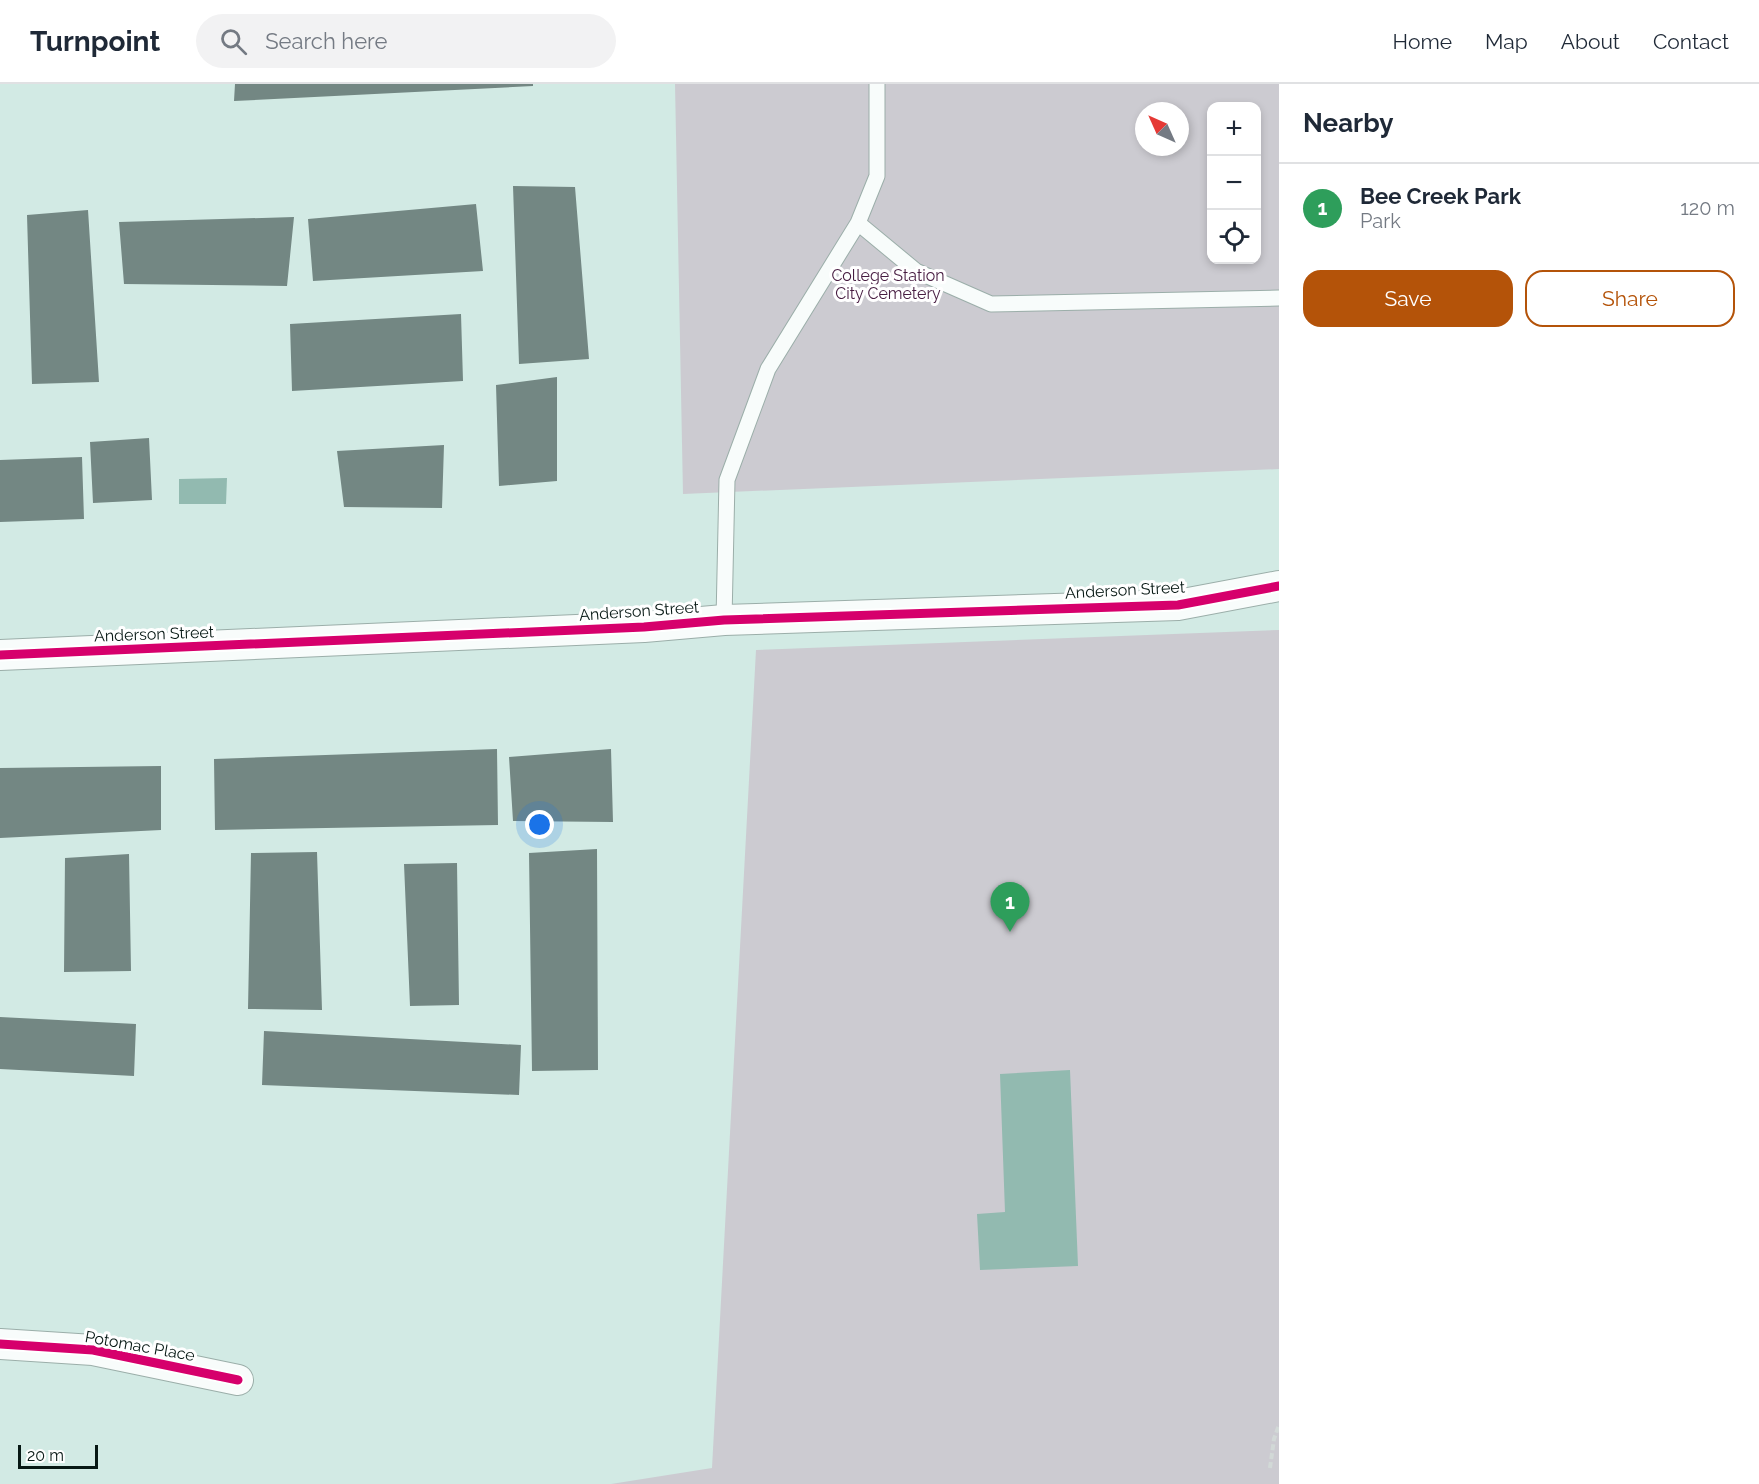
<!DOCTYPE html>
<html lang="en">
<head>
<meta charset="utf-8">
<style>
	:root { --surface:#fff; --page:#f2f2f3; --text:#1f2937; --muted:#747a83; --line:#e0e1e3; --accent:#b45309 }
	body { margin:0; font-family:Raleway,sans-serif; background:var(--page); color:var(--text) }
	.controls { position:absolute; right:18px; top:18px; display:grid; overflow:hidden; border-radius:12px; box-shadow:0 3px 9px #0003 }
	.controls button { width:54px; height:54px; display:grid; place-items:center; padding:0; border:0; border-bottom:2px solid var(--line); background:var(--surface); color:var(--text); font:30px sans-serif }
	.compass { position:absolute; left:1135px; top:18px; width:54px; height:54px; border-radius:50%; background:var(--surface); box-shadow:0 3px 9px #0003; rotate:315deg }
	.scale { position:absolute; left:18px; bottom:15px; width:80px; box-sizing:border-box; padding-left:6px; border:3px solid #071814; border-top:0; font-size:16px; line-height:21px; white-space:nowrap; color:#071814; -webkit-text-stroke:4px #fff; paint-order:stroke }
	.you { position:absolute; left:540px; top:741px; width:21px; height:21px; margin:-15px; border:4px solid #fff; border-radius:50%; background:#1a73e8; box-shadow:0 0 0 9px #1a73e833 }
	.badge { display:grid; place-items:center; width:39px; height:39px; border-radius:50%; background:var(--accent); color:#fff; font-size:20px; font-weight:700 }
	.pin { position:absolute; translate:-50% -50px; filter:drop-shadow(0 2px 3px #0008) }
	.pin::after { content:''; position:absolute; top:32px; width:21px; height:18px; background:inherit; clip-path:polygon(0 0,100% 0,50% 100%) }
	.list { margin:0; padding:0; list-style:none }
	h2 { display:flex; justify-content:space-between; align-items:center; height:78px; margin:0; padding:0 24px; font-size:26px }
	h2 small { font-size:20px; font-weight:400; color:var(--muted) }
	.list li { display:grid; grid-template-columns:39px 1fr auto; gap:18px; align-items:center; box-sizing:border-box; height:90px; padding:0 24px; border-top:2px solid var(--line) }
	.list b { display:block; font-size:22px; white-space:nowrap }
	.list p { margin:0; font-size:20px; white-space:nowrap; color:var(--muted) }
	.list em { font-size:20px; font-style:normal; color:var(--muted) }
	.actions { display:flex; gap:12px; padding:18px 24px }
	.actions a { flex:1; padding:14px 0; border:2px solid var(--accent); border-radius:18px; text-align:center; font-size:21px; color:var(--accent) }
	.actions .main { background:var(--accent); color:#fff }
	.icon { flex:none; width:33px; height:33px; fill:none; stroke:currentColor; stroke-width:2; stroke-linecap:round; stroke-linejoin:round }
	.map { position:relative; flex:none; width:1279px; height:1400px; overflow:hidden }
	header { display:flex; align-items:center; gap:36px; box-sizing:border-box; height:84px; padding:0 30px; background:var(--surface); border-bottom:2px solid var(--line) }
	header strong { font-size:28px }
	nav { display:flex; gap:33px; margin-inline-start:auto; font-size:21px }
	.search { width:420px; height:54px; background:var(--page); display:flex; align-items:center; gap:15px; box-sizing:border-box; padding:0 21px; border-radius:33px; color:var(--muted); font-size:22px }
	main { display:flex }
	aside { flex:1; background:var(--surface) }
	.map>svg:first-child { display:block }
	.green { fill:#cccbd1; fill-rule:evenodd }
	.water { fill:#92bab0 }
	.building { fill:#738783 }
	.lines { fill:none; stroke-linecap:round; stroke-linejoin:round }
	.lane-casing { stroke:#9baea9; stroke-width:17 }
	.street-casing { stroke:#9baea9; stroke-width:32 }
	.path { stroke:#d2d9d7; stroke-width:4; stroke-dasharray:6 3; stroke-linecap:butt }
	.lane { stroke:#f8fcfb; stroke-width:15 }
	.street { stroke:#f8fcfb; stroke-width:30 }
	.cycleway-casing { stroke:#fff; stroke-width:13 }
	.cycleway { stroke:#d6006c; stroke-width:9 }
	.labels { text-anchor:middle; dominant-baseline:central; stroke-width:6; stroke-linejoin:round; paint-order:stroke }
	.park-label { font-size:16px; fill:#471c41; stroke:#fff }
	.street-label { font-size:16px; fill:#071814; stroke:#fff }
</style>
</head>
<body>
<header>
<strong>Turnpoint</strong>
<div class="search"><svg class="icon" aria-label="search" viewBox="0 0 24 24"><circle cx="10" cy="10" r="6"/><path d="M15 15l6 6"/></svg>Search here</div>
<nav><a>Home</a><a>Map</a><a>About</a><a>Contact</a></nav>
</header>
<main>
<div class="map">
<svg width="1279" height="1400" viewBox="0 0 1279 1400">
	<rect width="100%" height="100%" fill="#d2eae4"/>
	<path class="green" d="M675,0H1279V385L683,410ZM1212,22H1256V176H1212ZM1144,27H1180V63H1144Z
		M1279,546V1400H611L712,1384L756,566Z"/>
	<path class="water" d="M227,394L226,420H179V395Z
		M1070,986L1078,1182L980,1186L977,1130L1005,1128L1000,990Z"/>
	<path class="building" d="M235,0H533V2L234,17Z
		M513,102L575,103L589,275L519,280Z
		M476,120L483,187L313,197L308,135Z
		M88,126L99,298L32,300L27,131Z
		M294,133L287,202L124,200L119,138Z
		M461,230L463,297L292,307L290,240Z
		M557,293V397L499,402L496,301Z
		M149,354L152,416L93,419L90,358Z
		M444,361L442,424L344,423L337,367Z
		M82,373L84,435L0,438V376Z
		M497,665L498,741L215,746L214,675Z
		M611,665L613,738L513,737L509,673Z
		M161,682V746L0,754V684Z
		M597,765L598,986L532,987L529,769Z
		M317,768L322,926L248,925L251,769Z
		M129,770L131,887L64,888L65,774Z
		M457,779L459,921L410,922L404,780Z
		M0,933L136,940L134,992L0,985Z
		M264,947L521,961L519,1011L262,1001Z"/>
	<g class="lines">
		<defs>
			<path id="lane" d="M858,139L916,187L991,220L1279,214
				M724,536L727,396L768,285L858,139L877,92V0"/>
			<path id="street" d="M0,571L644,543L724,536L1178,521L1279,502
				M0,1260L93,1266L238,1296"/>
		</defs>
		<use href="#lane" class="lane-casing"/>
		<use href="#street" class="street-casing"/>
		<path class="path" d="M1270,1384L1274,1355L1279,1341"/>
		<use href="#lane" class="lane"/>
		<use href="#street" class="street"/>
		<defs>
			<path id="cycleway" d="M0,571L644,543L724,536L1178,521L1279,502
				M0,1260L93,1266L238,1296"/>
		</defs>
		<use href="#cycleway" class="cycleway-casing"/>
		<use href="#cycleway" class="cycleway"/>
	</g>
	<g class="labels">
		<g class="park-label">
			<text x="888" y="191">College Station<tspan x="888" dy="18">City Cemetery</tspan></text>
		</g>
		<g class="street-label">
			<text transform="translate(1125 506) rotate(-3)">Anderson Street</text>
			<text transform="translate(639 527) rotate(-4)">Anderson Street</text>
			<text transform="translate(154 550) rotate(-2)">Anderson Street</text>
			<text transform="translate(140 1262) rotate(10)">Potomac Place</text>
		</g>
	</g>
</svg>
<div class="controls">
<button>+</button>
<button>−</button>
<button><svg class="icon" aria-label="locate" viewBox="0 0 24 24"><circle cx="12" cy="12" r="6"/><path d="M12 2v4M12 18v4M2 12h4M18 12h4"/></svg></button>
</div>
<svg class="compass" viewBox="-18 -18 36 36"><path d="M0-13l5 13h-10z" fill="#e53935"/><path d="M0 13l5-13h-10z" fill="#747a83"/></svg>
<div class="scale">20 m</div>
<div class="you"></div>
<div class="pin badge" style="left:1010px;top:848px;background:#2e9e5b">1</div>
</div>
<aside>
<h2>Nearby<small></small></h2>
<ul class="list">
<li><span class="badge" style="background:#2e9e5b">1</span><div><b>Bee Creek Park</b><p>Park</p></div><em>120 m</em></li>
</ul>
<div class="actions"><a class="main">Save</a><a>Share</a></div>
</aside>
</main>
</body>
</html>
